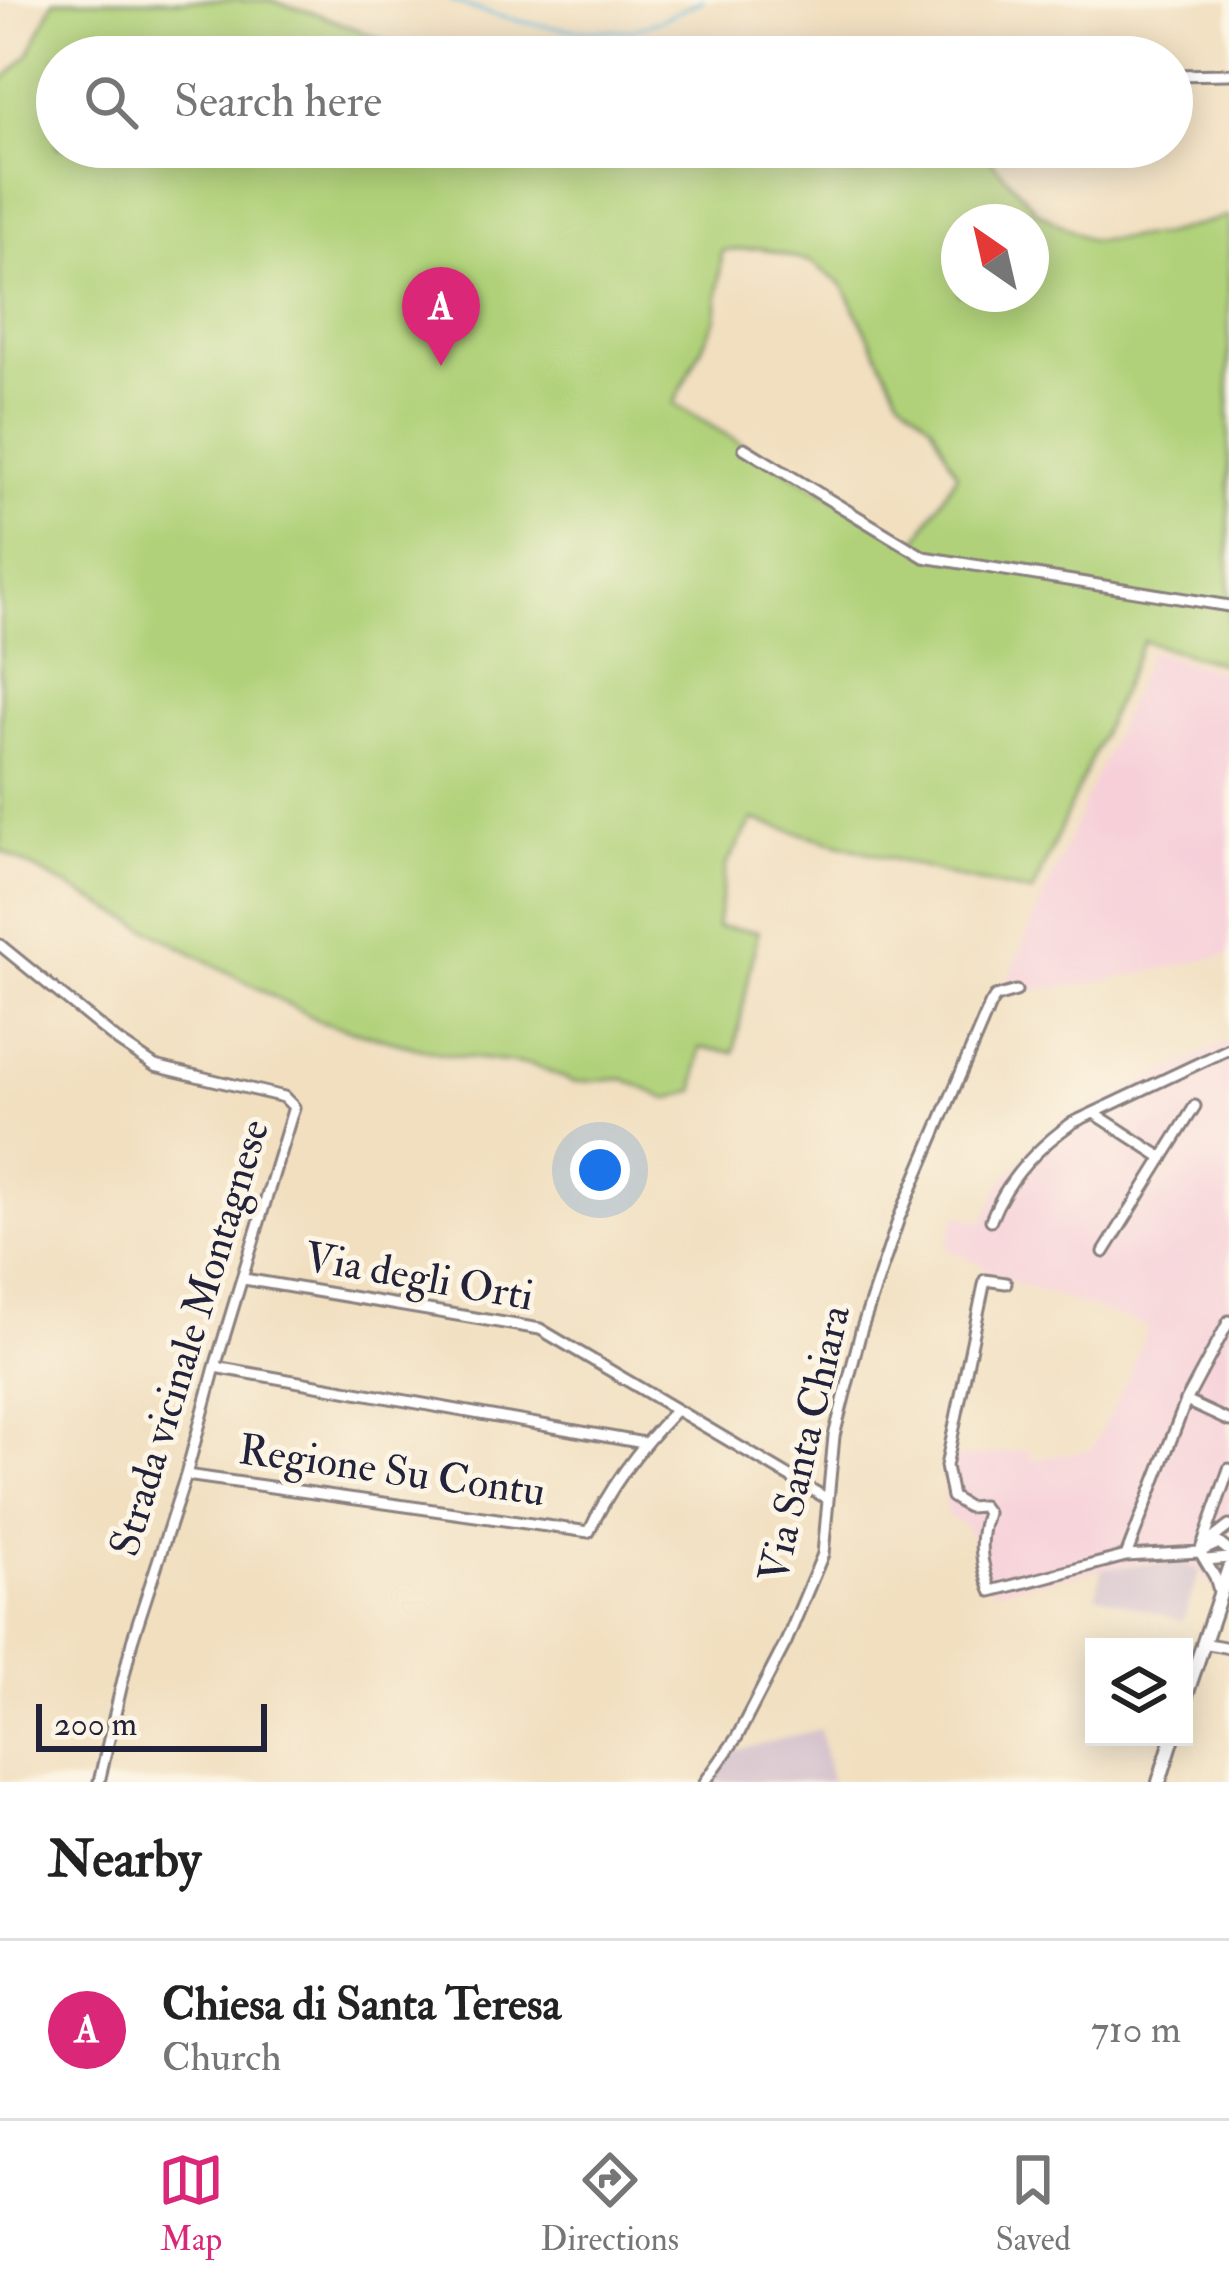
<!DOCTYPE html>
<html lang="en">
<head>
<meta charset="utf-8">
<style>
	:root { --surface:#fff; --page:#f2f2f2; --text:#222; --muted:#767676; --line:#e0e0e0; --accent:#db2777 }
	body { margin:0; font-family:"IM FELL Double Pica",serif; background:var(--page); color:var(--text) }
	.controls { position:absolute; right:36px; bottom:36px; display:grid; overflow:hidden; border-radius:0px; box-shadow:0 6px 30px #0003 }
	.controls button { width:108px; height:108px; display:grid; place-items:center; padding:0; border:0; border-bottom:3px solid var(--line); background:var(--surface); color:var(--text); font:60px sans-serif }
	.compass { position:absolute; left:941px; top:204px; width:108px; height:108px; border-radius:50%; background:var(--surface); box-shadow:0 6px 30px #0003; rotate:326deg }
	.scale { position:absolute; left:36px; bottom:30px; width:231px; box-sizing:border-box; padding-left:12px; border:6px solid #22223b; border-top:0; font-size:33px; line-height:42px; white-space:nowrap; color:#22223b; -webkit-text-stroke:9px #fcf5e5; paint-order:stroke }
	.you { position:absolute; left:600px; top:1170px; width:42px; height:42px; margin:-30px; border:9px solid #fff; border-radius:50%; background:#1a73e8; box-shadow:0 0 0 18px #1a73e833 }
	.badge { display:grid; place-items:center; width:78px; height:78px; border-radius:50%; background:var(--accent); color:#fff; font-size:39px; font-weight:700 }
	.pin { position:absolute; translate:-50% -99px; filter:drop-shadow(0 3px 6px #0008) }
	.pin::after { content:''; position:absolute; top:63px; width:42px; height:36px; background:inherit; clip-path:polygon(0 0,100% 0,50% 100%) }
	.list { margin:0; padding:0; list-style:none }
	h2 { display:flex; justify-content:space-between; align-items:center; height:156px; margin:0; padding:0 48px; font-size:51px }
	h2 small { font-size:39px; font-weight:400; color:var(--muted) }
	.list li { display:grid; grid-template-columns:78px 1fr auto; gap:36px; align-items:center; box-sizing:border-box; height:180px; padding:0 48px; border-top:3px solid var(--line) }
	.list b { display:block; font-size:45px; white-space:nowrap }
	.list p { margin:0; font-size:39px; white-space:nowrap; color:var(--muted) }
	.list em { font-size:39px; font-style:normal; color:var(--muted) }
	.icon { flex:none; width:66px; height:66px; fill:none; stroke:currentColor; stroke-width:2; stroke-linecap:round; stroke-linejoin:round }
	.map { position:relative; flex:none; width:1229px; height:1782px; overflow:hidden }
	.search { position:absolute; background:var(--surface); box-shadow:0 6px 30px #0003; left:36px; right:36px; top:36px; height:132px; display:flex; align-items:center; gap:30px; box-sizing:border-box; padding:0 42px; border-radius:66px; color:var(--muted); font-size:45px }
	.sheet { height:336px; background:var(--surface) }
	nav { display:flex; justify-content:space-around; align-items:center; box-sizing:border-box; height:168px; border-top:3px solid var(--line); background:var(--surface); font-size:33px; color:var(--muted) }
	nav a { display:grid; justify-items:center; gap:6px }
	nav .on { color:var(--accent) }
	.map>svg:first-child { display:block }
	.built { fill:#f6cfd9 }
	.industrial { fill:#d1bdcb }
	.green { fill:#b0d179; stroke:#697a5a; stroke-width:3; fill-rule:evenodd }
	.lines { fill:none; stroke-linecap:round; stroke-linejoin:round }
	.stream { stroke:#63bbe0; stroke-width:3 }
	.minor-casing { stroke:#8a807e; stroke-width:15 }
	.major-casing { stroke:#8a807e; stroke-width:18 }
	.minor { stroke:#fff; stroke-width:9 }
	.major { stroke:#fff; stroke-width:12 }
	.labels { text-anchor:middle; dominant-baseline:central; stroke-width:10; stroke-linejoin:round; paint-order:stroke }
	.street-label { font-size:42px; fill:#22223b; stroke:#fcf5e5 }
</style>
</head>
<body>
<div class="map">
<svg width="1229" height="1782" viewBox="0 0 1229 1782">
	<rect width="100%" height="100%" fill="#fcf5e5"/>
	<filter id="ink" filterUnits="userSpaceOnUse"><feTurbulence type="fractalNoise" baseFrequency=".00833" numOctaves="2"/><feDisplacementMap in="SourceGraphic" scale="24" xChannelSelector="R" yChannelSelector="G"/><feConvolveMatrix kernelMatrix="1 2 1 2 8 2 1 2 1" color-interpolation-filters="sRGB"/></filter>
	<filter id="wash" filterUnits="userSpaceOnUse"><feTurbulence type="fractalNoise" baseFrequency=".004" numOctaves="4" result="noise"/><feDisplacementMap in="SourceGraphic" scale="48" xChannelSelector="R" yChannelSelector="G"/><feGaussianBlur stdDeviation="2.7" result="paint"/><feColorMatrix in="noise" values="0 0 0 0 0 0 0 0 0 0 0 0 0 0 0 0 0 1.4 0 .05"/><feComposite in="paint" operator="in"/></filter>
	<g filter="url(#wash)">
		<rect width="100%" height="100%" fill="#f1dfc0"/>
		<path class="built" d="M1150,651L1229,674V955L1079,986L1021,990L1007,982Z
			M1229,1041V1549L1214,1590L1200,1571L1178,1561L1141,1562L996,1590L981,1581L972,1537L964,1525L947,1516L942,1466L948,1459L1029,1450L1031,1460L1091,1450L1129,1376L1148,1327L984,1272L985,1266L945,1248L957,1214L983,1223L1000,1184L1051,1128L1069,1116Z"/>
		<path class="industrial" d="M1178,1561L1200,1571L1183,1621L1096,1595L1102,1569Z
			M820,1729L831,1782H708L727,1753Z"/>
		<path class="green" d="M54,0H269L318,14L425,57H57V147H743L830,172H863L872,147H979L1038,212L1090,241L1161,235L1229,216V666L1143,641L1032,893L960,878L753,820L726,865L717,927L758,931L734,1052L700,1048L695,1091L667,1099L624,1079L573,1082L532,1065L441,1054L321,1022L0,850V83L29,54ZM959,222H1031V294H959ZM760,248L812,262L843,286L899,395L932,425L957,474L914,545L674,404L716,318L722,251Z"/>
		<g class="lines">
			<path class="stream" d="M450,0C502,21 569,34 625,30C650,28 680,10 703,0"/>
		</g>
	</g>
	<g filter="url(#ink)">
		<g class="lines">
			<defs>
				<path id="minor" d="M1172,75L1229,74
					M744,448L924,557L1229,606
					M0,945L118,1041L155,1066L284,1097L294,1107L215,1367L186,1475L132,1641L99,1782
					M1094,1113L1163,1158
					M991,1220C1007,1179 1037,1148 1072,1123L1229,1049
					M1104,1252L1195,1106
					M244,1279L540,1329L826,1498
					M1006,1283L985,1280L946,1466L952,1497L968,1507L982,1506L987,1513C977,1541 981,1564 991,1591L1126,1556L1200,1552L1219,1543L1229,1551
					M215,1367L644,1443
					M1186,1401L1229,1421
					M186,1475L589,1532C610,1486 640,1447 675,1411
					M1207,1543L1229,1526
					M1201,1549L1229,1469
					M1200,1552L1215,1577L1220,1594
					M1126,1556L1186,1401L1229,1321
					M1206,1560L1229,1558
					M1203,1643L1229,1648
					M705,1782L737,1737L786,1642L823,1554L834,1436L861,1331L899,1218L990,1005L995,997L1016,991"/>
				<path id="major" d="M1184,1701L1229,1568
					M1159,1782L1173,1737"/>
			</defs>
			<use href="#minor" class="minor-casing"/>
			<use href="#major" class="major-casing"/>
			<use href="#minor" class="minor"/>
			<use href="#major" class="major"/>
		</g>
	</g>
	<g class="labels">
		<g class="street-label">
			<text transform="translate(419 1277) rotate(10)">Via degli Orti</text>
			<text transform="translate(190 1338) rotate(-73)">Strada vicinale Montagnese</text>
			<text transform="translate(805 1444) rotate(-77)">Via Santa Chiara</text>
			<text transform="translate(392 1471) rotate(8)">Regione Su Contu</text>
		</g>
	</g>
</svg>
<div class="controls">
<button><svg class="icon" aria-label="layers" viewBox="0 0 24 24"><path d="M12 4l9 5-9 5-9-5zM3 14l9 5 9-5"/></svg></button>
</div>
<svg class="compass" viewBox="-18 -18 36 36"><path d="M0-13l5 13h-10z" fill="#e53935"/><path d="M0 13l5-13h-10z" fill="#767676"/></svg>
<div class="scale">200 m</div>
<div class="you"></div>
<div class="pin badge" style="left:441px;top:366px">A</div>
<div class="search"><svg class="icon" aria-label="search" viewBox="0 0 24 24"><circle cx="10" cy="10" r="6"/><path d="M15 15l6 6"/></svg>Search here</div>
</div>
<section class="sheet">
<h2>Nearby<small></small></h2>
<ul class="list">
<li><span class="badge">A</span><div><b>Chiesa di Santa Teresa</b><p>Church</p></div><em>710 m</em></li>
</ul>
</section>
<nav>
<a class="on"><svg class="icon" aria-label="map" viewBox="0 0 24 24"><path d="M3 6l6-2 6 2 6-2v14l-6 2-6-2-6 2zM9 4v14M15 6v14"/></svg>Map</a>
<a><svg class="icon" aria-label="directions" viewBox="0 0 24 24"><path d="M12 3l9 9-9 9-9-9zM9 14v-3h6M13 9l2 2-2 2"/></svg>Directions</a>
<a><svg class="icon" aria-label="saved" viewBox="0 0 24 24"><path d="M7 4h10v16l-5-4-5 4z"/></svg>Saved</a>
</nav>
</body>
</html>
